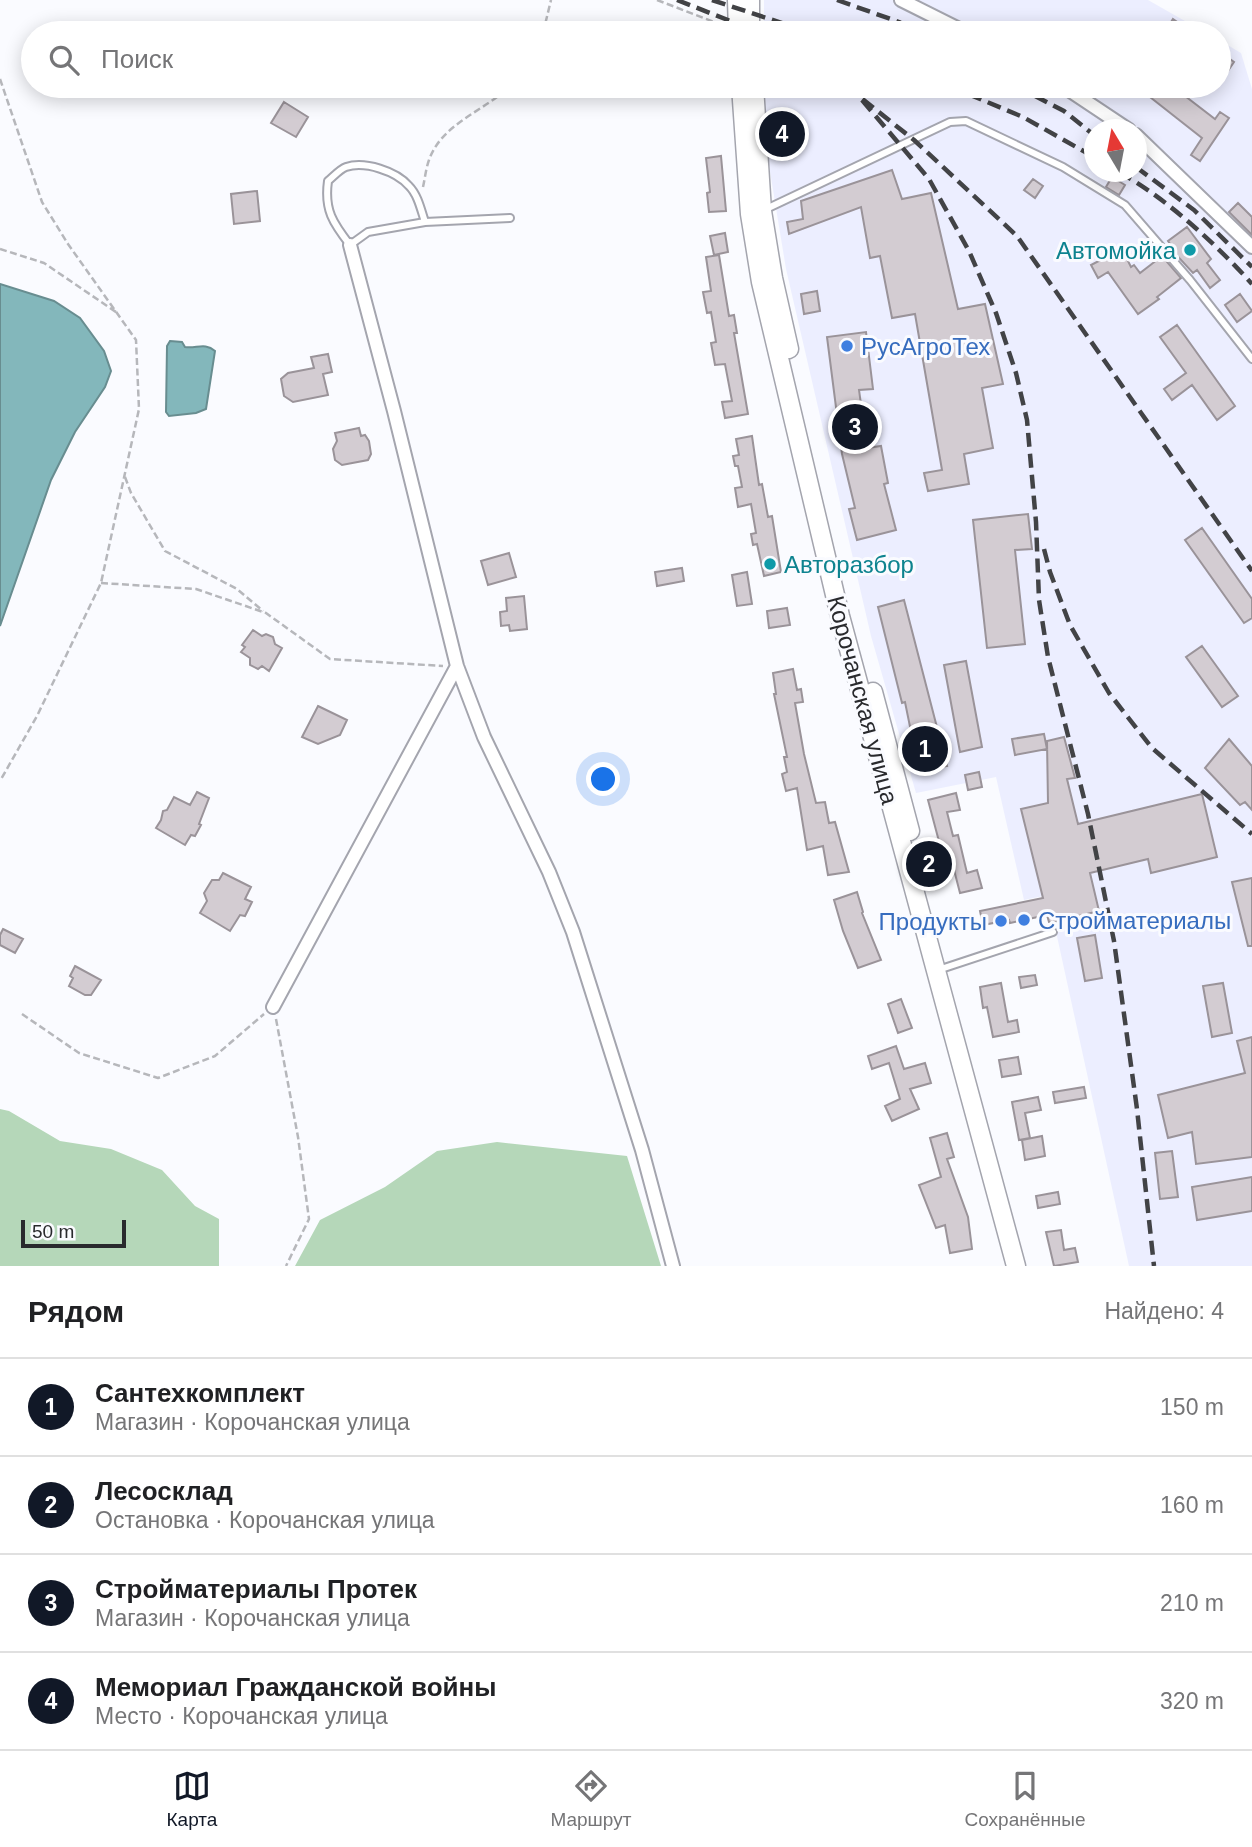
<!DOCTYPE html>
<html lang="ru">
<head>
<meta charset="utf-8">
<style>
	:root { --surface:#fff; --page:#f2f2f2; --text:#202124; --muted:#757577; --line:#e0e0e0; --accent:#111827 }
	body { margin:0; font-family:Arial,sans-serif; background:var(--page); color:var(--text) }
	.compass { position:absolute; left:1084px; top:119px; width:63px; height:63px; border-radius:50%; background:var(--surface); box-shadow:0 4px 18px #0003; rotate:350deg }
	.scale { position:absolute; left:21px; bottom:18px; width:105px; box-sizing:border-box; padding-left:7px; border:4px solid #292a2d; border-top:0; font-size:19px; line-height:24px; white-space:nowrap; color:#292a2d; -webkit-text-stroke:5px #fafbff; paint-order:stroke }
	.you { position:absolute; left:604px; top:780px; width:24px; height:24px; margin:-18px; border:5px solid #fff; border-radius:50%; background:#1a73e8; box-shadow:0 0 0 10px #1a73e833 }
	.badge { display:grid; place-items:center; width:46px; height:46px; border-radius:50%; background:var(--accent); color:#fff; font-size:23px; font-weight:700 }
	.pin { position:absolute; translate:-50% -50%; border:4px solid #fff; box-shadow:0 2px 7px #0006 }
	.list { margin:0; padding:0; list-style:none }
	h2 { display:flex; justify-content:space-between; align-items:center; height:91px; margin:0; padding:0 28px; font-size:30px }
	h2 small { font-size:23px; font-weight:400; color:var(--muted) }
	.list li { display:grid; grid-template-columns:46px 1fr auto; gap:21px; align-items:center; box-sizing:border-box; height:98px; padding:0 28px; border-top:2px solid var(--line) }
	.list b { display:block; font-size:26px; white-space:nowrap }
	.list p { margin:0; font-size:23px; white-space:nowrap; color:var(--muted) }
	.list em { font-size:23px; font-style:normal; color:var(--muted) }
	.icon { flex:none; width:38px; height:38px; fill:none; stroke:currentColor; stroke-width:2; stroke-linecap:round; stroke-linejoin:round }
	.map { position:relative; flex:none; width:1252px; height:1266px; overflow:hidden }
	.search { position:absolute; background:var(--surface); box-shadow:0 4px 18px #0003; left:21px; right:21px; top:21px; height:77px; display:flex; align-items:center; gap:18px; box-sizing:border-box; padding:0 24px; border-radius:38px; color:var(--muted); font-size:26px }
	.sheet { height:483px; background:var(--surface) }
	nav { display:flex; justify-content:space-around; align-items:center; box-sizing:border-box; height:98px; border-top:2px solid var(--line); background:var(--surface); font-size:19px; color:var(--muted) }
	nav a { display:grid; justify-items:center; gap:4px }
	nav .on { color:var(--accent) }
	.map>svg:first-child { display:block }
	.built { fill:#eceeff; fill-rule:evenodd }
	.forest { fill:#b5d7b9 }
	.water { fill:#83b7bb; stroke:#688d90; stroke-width:2 }
	.building { fill:#d3ccd2; stroke:#9a9399; stroke-width:2 }
	.lines { fill:none; stroke-linecap:round; stroke-linejoin:round }
	.service-casing { stroke:#a4a5ae; stroke-width:10 }
	.minor-casing { stroke:#a4a5ae; stroke-width:16 }
	.primary-casing { stroke:#a4a5ae; stroke-width:21 }
	.path { stroke:#b6b7bb; stroke-width:2.5; stroke-dasharray:7 3.5; stroke-linecap:butt }
	.service { stroke:#fff; stroke-width:6 }
	.minor { stroke:#fff; stroke-width:12 }
	.primary { stroke:#fff; stroke-width:18 }
	.rail { stroke:#424346; stroke-width:4.5; stroke-dasharray:14 7; stroke-linecap:butt }
	.culture-dot { fill:#0f9aa8; stroke:#fafbff; stroke-width:2.5 }
	.shop-dot { fill:#3f7fe0; stroke:#fafbff; stroke-width:2.5 }
	.labels { text-anchor:middle; dominant-baseline:central; stroke-width:6; stroke-linejoin:round; paint-order:stroke }
	.culture-label { font-size:24px; fill:#0d838f; stroke:#fafbff; text-anchor:end }
	.shop-label { font-size:24px; fill:#366cbe; stroke:#fafbff; text-anchor:start }
	.street-label { font-size:24px; fill:#292a2d; stroke:#fafbff }
</style>
</head>
<body>
<div class="map">
<svg width="1252" height="1266" viewBox="0 0 1252 1266">
	<rect width="100%" height="100%" fill="#fafbff"/>
	<path class="built" d="M764,0H1148L1206,33H764Z
		M1219,40L1241,53L1252,89V1266H1129L1048,895L1024,900L996,777L916,793L871,636L786,269L766,147L765,86H1219ZM1094,130H1136V172H1094Z"/>
	<path class="forest" d="M0,1109L9,1111L60,1141L111,1149L162,1170L195,1206L219,1219V1266H0Z
		M497,1142L627,1156L661,1266H295L320,1220L385,1187L437,1151Z"/>
	<path class="water" d="M0,284L54,301L80,318L104,351L111,371L105,387L75,432L51,480L0,626Z
		M170,341L182,342L185,347C196,349 205,342 215,351L206,409L196,413L169,416L166,412L167,346Z"/>
	<path class="building" d="M1173,19L1193,33H1164Z
		M1219,51L1234,62L1219,84Z
		M1136,86H1172L1215,119L1220,112L1229,118L1200,161L1191,155L1202,138Z
		M284,102L308,117L296,137L271,123Z
		M721,156L726,211L709,212L707,193L710,192L706,158Z
		M892,170L902,199L931,193L958,309L985,304L1003,384L982,388L993,448L964,454L969,484L928,491L924,473L942,470L915,314L892,318L880,256L870,258L861,207L789,234L787,222L803,219L801,201Z
		M1112,177L1125,185L1119,195L1106,187Z
		M1033,179L1043,186L1035,198L1024,190Z
		M257,191L260,221L234,224L231,194Z
		M1238,203L1252,217V235L1229,212Z
		M1187,227L1211,259L1207,263L1220,280L1210,288L1197,270L1193,273L1171,249L1173,248L1168,241Z
		M725,233L728,252L714,255L710,236Z
		M1122,249L1131,267L1134,265L1140,273L1162,256L1181,278L1157,297L1159,299L1138,314L1108,272L1098,278L1091,265Z
		M719,255L729,316L734,315L737,333H734L748,414L725,418L722,402L732,401L725,364L715,365L711,343L716,342L711,312L707,313L703,292L711,291L706,257Z
		M817,291L820,311L804,314L801,294Z
		M1240,294L1252,311L1237,322L1225,305Z
		M1177,325L1235,406L1217,420L1192,385L1172,400L1164,389L1186,373L1160,337Z
		M866,332L873,389L859,390L867,448L881,446L888,483L884,484L896,530L857,540L849,509L855,508L842,454L827,337Z
		M328,354L332,372L323,374L328,395L293,402L284,396L281,379L288,373L314,368L311,357Z
		M359,428L361,436L365,435L369,441L371,454L368,460L342,465L335,460L333,449L337,441L335,433Z
		M752,436L759,485L762,484L768,517L772,516L781,572L764,576L757,544L753,545L751,534L756,533L751,504L738,507L735,488L742,487L738,466H735L733,456L739,455L736,439Z
		M1028,514L1032,549L1015,550L1025,644L987,648L973,520Z
		M1202,528L1252,599V618L1244,623L1185,540Z
		M509,553L516,577L488,585L481,561Z
		M682,568L684,581L657,586L655,572Z
		M747,572L752,604L737,606L732,575Z
		M524,596L527,629L510,631L509,625L501,626L500,612L507,611L506,598Z
		M904,600L947,766L919,771L905,702L902,703L878,607Z
		M787,608L790,625L769,628L767,611Z
		M253,630L262,636L266,634L273,637L275,644L282,648L269,671L262,666L258,669L250,665V658L241,652L245,647L242,645Z
		M1202,646L1238,696L1222,707L1186,657Z
		M966,661L982,747L960,752L944,665Z
		M793,669L797,690L801,689L803,702L795,703L804,754L816,803L825,802L829,823L835,822L849,872L828,875L823,846L807,850L797,788L786,791L782,774L787,772L784,757H787L774,694H776L773,673Z
		M318,706L347,720L340,735L318,744L302,737Z
		M1044,734L1047,749L1015,755L1012,739Z
		M1064,737L1075,778L1067,779L1078,824L1202,794L1217,857L1151,873L1148,859L1090,873L1099,911L1054,922H1049L1047,915L1010,923L1009,920L983,925L980,911L1043,898L1021,809L1048,803L1047,741Z
		M1229,739L1252,766V810L1245,802L1240,805L1205,768Z
		M979,772L982,787L968,790L965,775Z
		M197,792L209,798L199,824L201,825L195,836L191,835L185,845L156,828L161,820L163,811L167,810L174,797L190,805Z
		M956,793L960,810L947,812L953,836L958,835L967,873L977,870L982,888L960,893L952,862L945,864L928,800Z
		M223,873L251,887L245,899L252,902L245,916L240,915L230,931L200,913L207,901L204,893L212,880H219Z
		M1252,878V946H1248L1232,882Z
		M857,892L863,912L862,913L881,960L858,968L843,931L834,900Z
		M3,929L23,939L15,953L0,945V935Z
		M1095,935L1102,978L1085,981L1077,938Z
		M75,966L101,980L91,995H85L69,986L73,978L70,976Z
		M1035,975L1037,985L1021,988L1019,977Z
		M1001,983L1008,1022L1017,1020L1019,1032L993,1037L987,1007L983,1008L980,987Z
		M1223,983L1232,1033L1212,1037L1203,986Z
		M901,999L912,1028L898,1033L888,1004Z
		M1252,1037V1157L1196,1164L1192,1132L1168,1138L1158,1095L1245,1073L1237,1041Z
		M896,1046L904,1069L925,1063L931,1083L910,1089L919,1109L892,1121L885,1106L900,1099L889,1063L872,1069L868,1056Z
		M1018,1057L1021,1074L1002,1077L999,1060Z
		M1084,1087L1086,1098L1055,1103L1053,1092Z
		M1038,1097L1041,1110L1025,1113L1030,1138L1019,1140L1012,1102Z
		M947,1133L954,1157L947,1159L968,1217L972,1249L950,1253L945,1225L936,1228L919,1185L941,1177L930,1138Z
		M1042,1136L1045,1156L1025,1160L1022,1140Z
		M1172,1151L1178,1197L1160,1199L1155,1153Z
		M1252,1177V1211L1197,1220L1192,1187Z
		M1058,1192L1060,1204L1038,1208L1036,1196Z
		M1061,1230L1064,1250L1075,1248L1078,1262L1054,1266L1046,1232Z"/>
	<g class="lines">
		<defs>
			<path id="service" d="M764,210L950,122L966,121L1063,167L1125,205L1190,280L1252,359
				M425,222C421,210 418,195 409,186C396,171 365,161 346,167C340,169 333,177 328,181C324,210 333,223 350,245L368,232L425,222L510,218
				M938,970L1053,932"/>
			<path id="minor" d="M901,0L967,33
				M1063,86L1129,130
				M1136,135L1252,247
				M350,245L394,411L457,666L484,737L549,872L573,932L642,1150L673,1266
				M273,1007L457,666"/>
			<path id="primary" d="M737,0L738,33
				M750,0V33
				M741,86L750,214L761,282L840,616L1016,1266
				M754,86L762,211L773,278L789,349
				M873,692L910,831"/>
		</defs>
		<use href="#service" class="service-casing"/>
		<use href="#minor" class="minor-casing"/>
		<use href="#primary" class="primary-casing"/>
		<path class="path" d="M657,0L722,25
			M543,33L551,0
			M0,79L42,202L68,244L136,340L139,409L101,583L37,716L0,781
			M423,187C425,178 426,168 429,160C442,123 485,111 510,86
			M0,249L44,263L116,312
			M125,477L131,493L165,551L237,589L263,611
			M101,583L196,589L266,613L330,659L443,666
			M22,1014L79,1053L158,1078L215,1056L264,1014
			M276,1019L298,1137L309,1219L286,1266"/>
		<use href="#service" class="service"/>
		<use href="#minor" class="minor"/>
		<use href="#primary" class="primary"/>
		<path class="rail" d="M677,0L761,33
			M712,0L812,33
			M837,0L899,22L919,33
			M846,86L914,140L1017,236L1252,571
			M949,86L1023,117L1094,157
			M1016,86L1064,111L1094,135
			M862,100L929,179L969,251L996,313L1016,373L1027,420L1036,522L1039,600L1048,657L1088,814L1114,941L1137,1109L1154,1266
			M1136,167L1194,210L1252,267
			M1119,172C1166,198 1216,244 1252,284
			M1044,549L1050,572L1070,625L1109,693L1152,748L1252,834"/>
	</g>
	<g class="culture-dot">
		<circle cx="1190" cy="250" r="7"/>
		<circle cx="770" cy="564" r="7"/>
	</g>
	<g class="shop-dot">
		<circle cx="847" cy="346" r="7"/>
		<circle cx="1024" cy="920" r="7"/>
		<circle cx="1001" cy="921" r="7"/>
	</g>
	<g class="labels">
		<g class="culture-label">
			<text x="1176" y="250">Автомойка</text>
			<text x="784" y="564" text-anchor="start">Авторазбор</text>
		</g>
		<g class="shop-label">
			<text x="861" y="346">РусАгроТех</text>
			<text x="1038" y="920">Стройматериалы</text>
			<text x="987" y="921" text-anchor="end">Продукты</text>
		</g>
		<g class="street-label">
			<text transform="translate(863 700) rotate(75)">Корочанская улица</text>
		</g>
	</g>
</svg>
<svg class="compass" viewBox="-18 -18 36 36"><path d="M0-13l5 13h-10z" fill="#e53935"/><path d="M0 13l5-13h-10z" fill="#757577"/></svg>
<div class="scale">50 m</div>
<div class="you"></div>
<div class="pin badge" style="left:925px;top:749px">1</div>
<div class="pin badge" style="left:929px;top:864px">2</div>
<div class="pin badge" style="left:855px;top:427px">3</div>
<div class="pin badge" style="left:782px;top:134px">4</div>
<div class="search"><svg class="icon" aria-label="search" viewBox="0 0 24 24"><circle cx="10" cy="10" r="6"/><path d="M15 15l6 6"/></svg>Поиск</div>
</div>
<section class="sheet">
<h2>Рядом<small>Найдено: 4</small></h2>
<ul class="list">
<li><span class="badge">1</span><div><b>Сантехкомплект</b><p>Магазин · Корочанская улица</p></div><em>150 m</em></li>
<li><span class="badge">2</span><div><b>Лесосклад</b><p>Остановка · Корочанская улица</p></div><em>160 m</em></li>
<li><span class="badge">3</span><div><b>Стройматериалы Протек</b><p>Магазин · Корочанская улица</p></div><em>210 m</em></li>
<li><span class="badge">4</span><div><b>Мемориал Гражданской войны</b><p>Место · Корочанская улица</p></div><em>320 m</em></li>
</ul>
</section>
<nav>
<a class="on"><svg class="icon" aria-label="map" viewBox="0 0 24 24"><path d="M3 6l6-2 6 2 6-2v14l-6 2-6-2-6 2zM9 4v14M15 6v14"/></svg>Карта</a>
<a><svg class="icon" aria-label="directions" viewBox="0 0 24 24"><path d="M12 3l9 9-9 9-9-9zM9 14v-3h6M13 9l2 2-2 2"/></svg>Маршрут</a>
<a><svg class="icon" aria-label="saved" viewBox="0 0 24 24"><path d="M7 4h10v16l-5-4-5 4z"/></svg>Сохранённые</a>
</nav>
</body>
</html>
